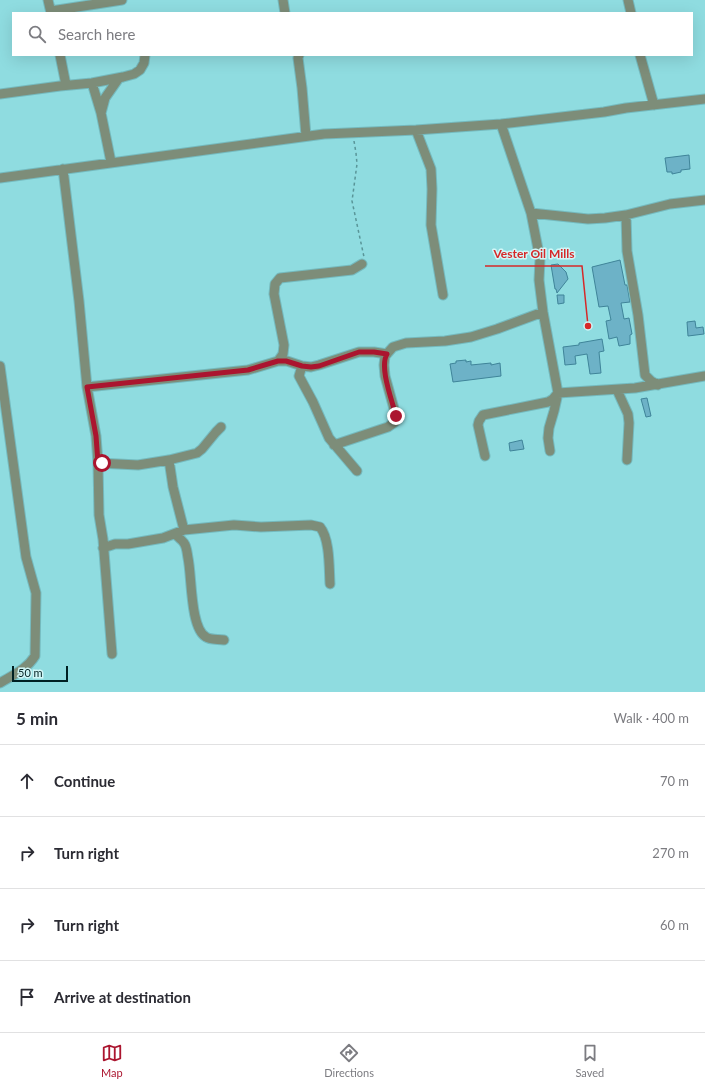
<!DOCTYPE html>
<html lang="en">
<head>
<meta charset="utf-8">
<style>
	:root { --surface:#fff; --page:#f2f2f3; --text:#2b2b33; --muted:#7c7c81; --line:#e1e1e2; --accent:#ab152f }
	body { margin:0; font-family:Lato,sans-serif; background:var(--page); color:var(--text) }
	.scale { position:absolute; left:12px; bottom:10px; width:56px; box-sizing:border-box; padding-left:4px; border:2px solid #002022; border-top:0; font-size:11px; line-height:14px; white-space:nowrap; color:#002022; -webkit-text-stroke:3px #d1f6f7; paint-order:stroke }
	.stop { position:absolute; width:12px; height:12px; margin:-9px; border:3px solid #ab152f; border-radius:50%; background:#fff }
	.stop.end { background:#ab152f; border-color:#fff; box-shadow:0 1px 4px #0008 }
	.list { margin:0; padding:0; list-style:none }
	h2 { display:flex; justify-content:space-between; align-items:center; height:52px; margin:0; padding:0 16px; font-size:17px }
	h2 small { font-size:13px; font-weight:400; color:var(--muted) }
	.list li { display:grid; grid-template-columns:26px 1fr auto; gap:12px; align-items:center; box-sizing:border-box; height:72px; padding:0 16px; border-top:1px solid var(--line) }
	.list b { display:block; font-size:15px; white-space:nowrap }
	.list em { font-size:13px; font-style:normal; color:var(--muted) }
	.icon { flex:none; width:22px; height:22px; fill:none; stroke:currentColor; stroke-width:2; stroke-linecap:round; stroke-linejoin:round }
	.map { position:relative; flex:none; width:705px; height:692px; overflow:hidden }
	.search { position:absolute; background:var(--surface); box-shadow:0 4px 16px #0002; left:12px; right:12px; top:12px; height:44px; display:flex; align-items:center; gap:10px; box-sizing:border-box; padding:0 14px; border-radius:0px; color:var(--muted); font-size:15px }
	.sheet { height:340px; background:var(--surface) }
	nav { display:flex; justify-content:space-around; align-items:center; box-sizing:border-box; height:56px; border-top:1px solid var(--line); background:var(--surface); font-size:11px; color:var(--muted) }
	nav a { display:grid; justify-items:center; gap:2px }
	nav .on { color:var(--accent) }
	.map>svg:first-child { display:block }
	.building { fill:#6db2c7; stroke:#3f8499 }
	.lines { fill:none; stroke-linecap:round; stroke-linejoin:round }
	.minor-casing { stroke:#75babe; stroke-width:11 }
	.path { stroke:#599598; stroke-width:1.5; stroke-dasharray:3 3; stroke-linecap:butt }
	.minor { stroke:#7d8d79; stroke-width:9 }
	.route { stroke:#ab152f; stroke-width:5 }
	.leader { fill:none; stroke:#d62828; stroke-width:1.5 }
	.callout-dot { fill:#d62828; stroke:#d1f6f7; stroke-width:1.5 }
	.callout-label { font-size:12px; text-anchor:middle; font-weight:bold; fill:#d62828; stroke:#d1f6f7; stroke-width:3; stroke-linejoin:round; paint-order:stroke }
</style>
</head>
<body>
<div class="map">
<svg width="705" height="692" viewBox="0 0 705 692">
	<rect width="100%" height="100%" fill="#8fdce0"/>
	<path class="building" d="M689,155L690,169L681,170V172L672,174V172H667L665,158Z
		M620,260L625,285H627L630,302L621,303L624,319L629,318L632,334L630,335V344L619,346L617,337L609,339L606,321L611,320L608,306L599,307L592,267Z
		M558,264L566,272L568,279L557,293L556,289H555L551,265Z
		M557,295H564V303L558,304Z
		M695,321L696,328L703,327L704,334L688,336L687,322Z
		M602,339L604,351L599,352L601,373L590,374L587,354L575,356L576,364L565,365L563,347L579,345V343Z
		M466,360V362L471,361V365L491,363V365L500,363L501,376L453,382L450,364L456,363V361Z
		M647,398L651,416L646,417L641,399Z
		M522,440L524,449L510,451L509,443Z"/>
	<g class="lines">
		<defs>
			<path id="minor" d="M48,0L51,13
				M283,0L285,13
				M628,0L631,13
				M51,11L122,0
				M60,55L66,85
				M299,55L298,58L302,88L306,136
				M640,55L654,105
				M92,83L101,113L111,162
				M0,94L60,86L92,83L123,77L134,74L140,70L144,63L145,55
				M101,113L105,98L119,78
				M501,124L531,213L540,259L539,280L543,312L558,393L554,411L549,428L548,438L550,451
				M416,130L431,169L432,189L431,225L443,295
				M63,169L79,301L87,387L96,436L98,463L138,465L169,460L197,453L202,449L216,432L221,427
				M0,178L324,134L416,130L501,124L604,112L626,108L705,99
				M531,213L588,219L605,218L626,215L670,204L705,200
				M626,215L627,251L638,315L645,375L651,381L658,385
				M278,361L283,354L284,345L274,294L275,284L280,278L352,270L362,264
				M0,366L26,557L36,593L35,656C27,669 13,675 0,683
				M302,366L299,376L313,402L329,438L357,471
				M87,387L248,370L278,361H287L302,366L311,367L319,365L359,352H374L387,354
				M617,390L628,414L629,423L627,460
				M334,445L388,427L395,422L396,416L385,376L384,365L385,356L393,347L406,343L445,341L471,337L497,329L543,312
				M485,456L478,425L479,421L483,415L548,402L553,399L558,393L635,388L705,376
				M169,460L173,487L184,530
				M98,463L99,515L103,539L112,654
				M175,534C178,537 182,540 184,543C187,547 187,553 188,558C192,576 190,628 206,637C210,640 218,639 224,640
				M103,548L115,544H128L163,538L184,530L234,525L261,527L311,525L320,527C330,539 329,568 330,584"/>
		</defs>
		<use href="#minor" class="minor-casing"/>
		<path class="path" d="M354,141L356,153L357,164L352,201L364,257"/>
		<use href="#minor" class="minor"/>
	</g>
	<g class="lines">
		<path class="route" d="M102,463H98L96,436L87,387L248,370L278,361H286L302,366L311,367L319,366L359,352H374L387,354C379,367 392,400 396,416"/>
	</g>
	<path class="leader" d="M588 326L582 266H485"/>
	<circle class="callout-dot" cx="588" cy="326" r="4"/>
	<g class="callout-label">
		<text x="534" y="258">Vester Oil Mills</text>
	</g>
</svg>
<div class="scale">50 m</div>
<div class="stop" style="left:102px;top:463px"></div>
<div class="stop end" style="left:396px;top:416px"></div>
<div class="search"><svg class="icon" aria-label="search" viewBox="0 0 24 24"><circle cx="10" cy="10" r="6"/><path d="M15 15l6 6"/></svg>Search here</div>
</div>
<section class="sheet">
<h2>5 min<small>Walk · 400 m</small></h2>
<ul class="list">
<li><svg class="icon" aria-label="ahead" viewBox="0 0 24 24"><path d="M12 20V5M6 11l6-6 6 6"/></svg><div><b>Continue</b></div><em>70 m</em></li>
<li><svg class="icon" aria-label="right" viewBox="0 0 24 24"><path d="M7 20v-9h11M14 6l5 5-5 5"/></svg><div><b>Turn right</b></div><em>270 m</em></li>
<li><svg class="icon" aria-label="right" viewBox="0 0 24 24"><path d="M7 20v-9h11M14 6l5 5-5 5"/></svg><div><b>Turn right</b></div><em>60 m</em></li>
<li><svg class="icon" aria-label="arrive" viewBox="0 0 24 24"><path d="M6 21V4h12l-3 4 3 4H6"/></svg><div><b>Arrive at destination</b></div></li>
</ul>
</section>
<nav>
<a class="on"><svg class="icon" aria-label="map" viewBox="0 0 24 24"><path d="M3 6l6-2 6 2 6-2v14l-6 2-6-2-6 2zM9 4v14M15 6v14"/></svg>Map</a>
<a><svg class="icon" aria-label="directions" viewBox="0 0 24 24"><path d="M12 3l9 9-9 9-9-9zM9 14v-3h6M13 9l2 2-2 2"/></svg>Directions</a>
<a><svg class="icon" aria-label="saved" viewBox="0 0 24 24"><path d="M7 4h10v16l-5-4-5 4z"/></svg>Saved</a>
</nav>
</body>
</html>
